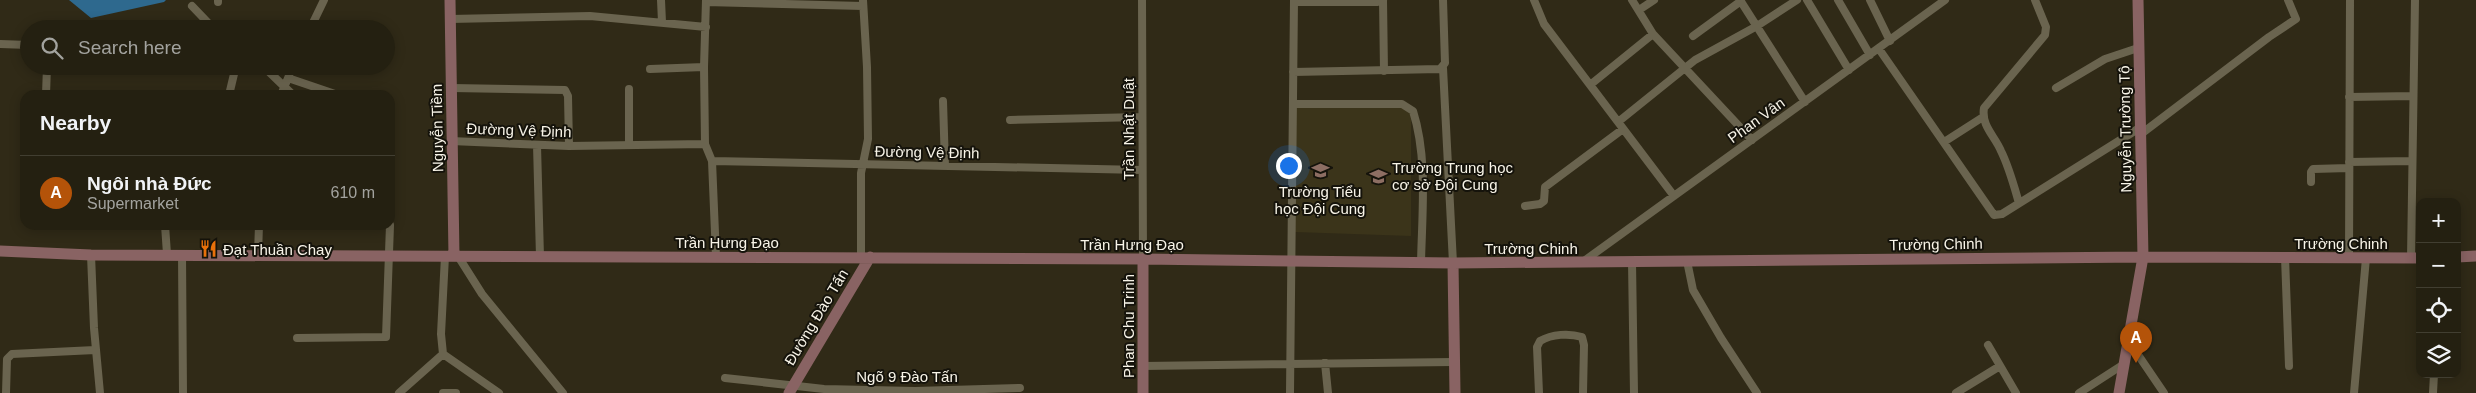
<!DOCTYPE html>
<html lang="en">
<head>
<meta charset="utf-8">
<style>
	:root { --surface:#242011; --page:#302d1f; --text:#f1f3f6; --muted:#a3a39f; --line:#413e31; --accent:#b45309 }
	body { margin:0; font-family:Arial,sans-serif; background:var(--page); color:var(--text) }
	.controls { position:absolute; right:15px; bottom:15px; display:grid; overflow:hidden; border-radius:10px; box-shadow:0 2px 12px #0003 }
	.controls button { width:45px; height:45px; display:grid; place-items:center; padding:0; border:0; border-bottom:1px solid var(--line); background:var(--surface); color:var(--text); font:25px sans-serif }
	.you { position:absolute; left:1288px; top:165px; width:18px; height:18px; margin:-12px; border:4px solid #fff; border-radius:50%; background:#1a73e8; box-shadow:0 0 0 8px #1a73e833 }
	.badge { display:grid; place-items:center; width:32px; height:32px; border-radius:50%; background:var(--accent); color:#fff; font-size:16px; font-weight:700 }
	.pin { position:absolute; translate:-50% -41px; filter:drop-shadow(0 1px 2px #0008) }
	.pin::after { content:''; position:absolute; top:26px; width:18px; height:15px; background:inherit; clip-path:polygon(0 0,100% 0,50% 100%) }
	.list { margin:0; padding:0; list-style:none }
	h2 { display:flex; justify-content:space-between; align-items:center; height:65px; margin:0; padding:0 20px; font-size:21px }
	h2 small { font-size:16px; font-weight:400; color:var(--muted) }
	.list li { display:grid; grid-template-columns:32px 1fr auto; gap:15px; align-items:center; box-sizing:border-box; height:75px; padding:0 20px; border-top:1px solid var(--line) }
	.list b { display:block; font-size:19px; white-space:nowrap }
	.list p { margin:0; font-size:16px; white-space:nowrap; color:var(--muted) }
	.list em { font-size:16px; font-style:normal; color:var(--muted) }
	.icon { flex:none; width:28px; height:28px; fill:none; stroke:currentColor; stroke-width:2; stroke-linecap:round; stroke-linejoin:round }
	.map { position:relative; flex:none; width:2476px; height:393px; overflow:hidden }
	.search { position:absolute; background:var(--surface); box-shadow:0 2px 12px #0003; left:20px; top:20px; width:375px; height:55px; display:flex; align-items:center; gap:12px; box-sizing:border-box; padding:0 18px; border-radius:28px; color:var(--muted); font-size:19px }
	.panel { position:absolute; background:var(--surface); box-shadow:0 2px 12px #0003; left:20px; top:90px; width:375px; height:140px; border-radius:15px }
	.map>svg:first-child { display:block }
	.built { fill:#3b341a }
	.water { fill:#2e698e }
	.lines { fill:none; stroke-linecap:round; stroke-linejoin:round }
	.street { stroke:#6a644f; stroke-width:8 }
	.secondary { stroke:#896363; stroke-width:11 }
	.labels { text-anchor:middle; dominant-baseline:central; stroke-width:4; stroke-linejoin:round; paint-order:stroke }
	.street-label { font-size:15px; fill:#f8f4e8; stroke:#15130b }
	.poi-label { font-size:15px; fill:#f8f4e8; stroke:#15130b; text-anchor:start }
</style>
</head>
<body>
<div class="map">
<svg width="2476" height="393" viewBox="0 0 2476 393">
	<rect width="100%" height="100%" fill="#302a17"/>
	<path class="built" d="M1401,107L1410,113L1411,119V236L1295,232L1296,108Z"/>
	<path class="water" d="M69,0H166L164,2L91,18Z"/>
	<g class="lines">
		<path class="street" d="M218,0V2
			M661,0L662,22
			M706,0L704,67L705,144L712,161L716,257
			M1142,0L1143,259
			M1383,0L1384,71
			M1534,0L1544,24L1674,196
			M1632,0L1653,34L1752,140
			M1740,0L1805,102
			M1807,0L1849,70
			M1838,0L1870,55
			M1870,0L1890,41
			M706,2L863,6
			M1294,2H1377L1383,0
			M192,6L214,29
			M1639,10L1654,0
			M450,19L590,16L706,27
			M310,29L324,0
			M1693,36L1741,1
			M0,44L29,45
			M1879,49L1994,215L2002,214L2141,127
			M263,66L293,95
			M1443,68L1453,263
			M650,69L704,67
			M1293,72L1440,69L1445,63L1443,0
			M288,78L338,95
			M1590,85L1653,34
			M452,88L565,90L568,96L569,146
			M2056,88L2105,59L2138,48
			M46,95L47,66
			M229,95L234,74L232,66
			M281,95L293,66
			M2349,97L2413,96
			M943,101L945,166
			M1293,104H1402L1413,111C1428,158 1422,213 1421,263
			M1010,120L1142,117
			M1618,122L1695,60L1757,26L1797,0
			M2141,134L2269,37L2296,19L2288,0
			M451,141L569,146L705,144
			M1944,142L1983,117
			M537,145L540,257
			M629,145V89
			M712,161L1142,170
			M2349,162L2412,161
			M2311,182V172L2313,169L2349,168
			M2019,203C2014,186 2009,167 2001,151C1995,136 1981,126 1984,108L2045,35L2046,27L2035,0
			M1525,206L1540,204L1544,201L1545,187L1623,129
			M165,225L167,254
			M182,254L183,393
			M258,254L259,225
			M91,255L94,328L100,393
			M458,256L482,294L563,393
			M861,257V173L868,139L867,67L863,0
			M2285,257L2289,366
			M2349,258L2350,0
			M2411,258L2415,0
			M1584,261L1945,0
			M1687,261L1693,290L1721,338L1757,393
			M1632,262L1634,393
			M297,338L386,337L390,225
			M2128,340L2164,393
			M1988,345L2016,393
			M443,354L441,334L445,256
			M443,354L499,393
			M1325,363L1328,393
			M1143,366L1453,362
			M725,378L824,389L915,391L1020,388
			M6,393L7,359L12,354L95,350
			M399,393L443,354
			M443,393H456
			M1290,393L1294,0
			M1539,393L1537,347L1540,341C1552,334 1569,333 1582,337L1584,345L1583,393
			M1956,393L2000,366
			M2079,393L2124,364
			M2354,393L2366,258
			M2433,393L2434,374"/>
		<path class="secondary" d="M450,0L454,256
			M0,251L91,255L1143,259L1453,263L2143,257L2420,258
			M2457,257L2476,256
			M1143,259V393
			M1453,263L1455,393
			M789,393L870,257
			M2119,393L2143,257L2138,0"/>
	</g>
	<defs>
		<symbol id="school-bare" viewBox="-9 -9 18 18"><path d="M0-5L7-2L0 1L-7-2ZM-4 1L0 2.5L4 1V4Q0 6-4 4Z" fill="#8d6e63" stroke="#15130b" stroke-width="2.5" paint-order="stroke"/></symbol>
		<symbol id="restaurant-bare" viewBox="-9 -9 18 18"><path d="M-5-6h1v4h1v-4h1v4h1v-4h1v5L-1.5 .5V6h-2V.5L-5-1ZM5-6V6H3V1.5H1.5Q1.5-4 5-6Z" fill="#e8710a" stroke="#15130b" stroke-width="2.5" paint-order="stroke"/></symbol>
	</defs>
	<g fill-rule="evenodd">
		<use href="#school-bare" x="1308" y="158" width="25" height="25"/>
		<use href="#school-bare" x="1366" y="164" width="25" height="25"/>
		<use href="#restaurant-bare" x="196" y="236" width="25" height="25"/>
	</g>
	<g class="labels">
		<g class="street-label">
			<text transform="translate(1756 120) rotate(-36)">Phan Vân</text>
			<text transform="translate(437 128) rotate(-91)">Nguyễn Tiềm</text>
			<text transform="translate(1128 129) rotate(-90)">Trần Nhật Duật</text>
			<text transform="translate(2125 129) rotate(-91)">Nguyễn Trường Tộ</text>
			<text transform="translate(519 130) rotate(2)">Đường Vệ Định</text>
			<text transform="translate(927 152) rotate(1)">Đường Vệ Định</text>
			<text x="727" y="242">Trần Hưng Đạo</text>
			<text x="2341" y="243">Trường Chinh</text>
			<text x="1132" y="244">Trần Hưng Đạo</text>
			<text transform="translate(1936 244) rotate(-1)">Trường Chinh</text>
			<text x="1531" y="248">Trường Chinh</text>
			<text transform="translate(816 317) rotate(-59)">Đường Đào Tấn</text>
			<text transform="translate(1128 326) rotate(-90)">Phan Chu Trinh</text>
			<text x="907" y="376">Ngõ 9 Đào Tấn</text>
		</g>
		<g class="poi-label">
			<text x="1392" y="167">Trường Trung học<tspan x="1392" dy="17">cơ sở Đội Cung</tspan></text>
			<text x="1320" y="191" text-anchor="middle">Trường Tiểu<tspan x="1320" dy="17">học Đội Cung</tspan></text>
			<text x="223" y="249">Đạt Thuần Chay</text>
		</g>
	</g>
</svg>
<div class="controls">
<button>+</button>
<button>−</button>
<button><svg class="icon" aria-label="locate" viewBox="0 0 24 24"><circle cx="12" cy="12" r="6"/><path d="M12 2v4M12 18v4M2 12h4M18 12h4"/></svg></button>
<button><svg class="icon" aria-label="layers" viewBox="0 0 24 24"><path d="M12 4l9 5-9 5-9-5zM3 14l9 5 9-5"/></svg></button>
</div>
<div class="you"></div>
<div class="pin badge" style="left:2136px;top:363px">A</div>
<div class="search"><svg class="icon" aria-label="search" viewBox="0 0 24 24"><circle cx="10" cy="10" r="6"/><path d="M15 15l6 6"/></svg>Search here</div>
<section class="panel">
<h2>Nearby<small></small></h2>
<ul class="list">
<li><span class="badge">A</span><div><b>Ngôi nhà Đức</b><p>Supermarket</p></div><em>610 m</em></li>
</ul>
</section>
</div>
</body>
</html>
